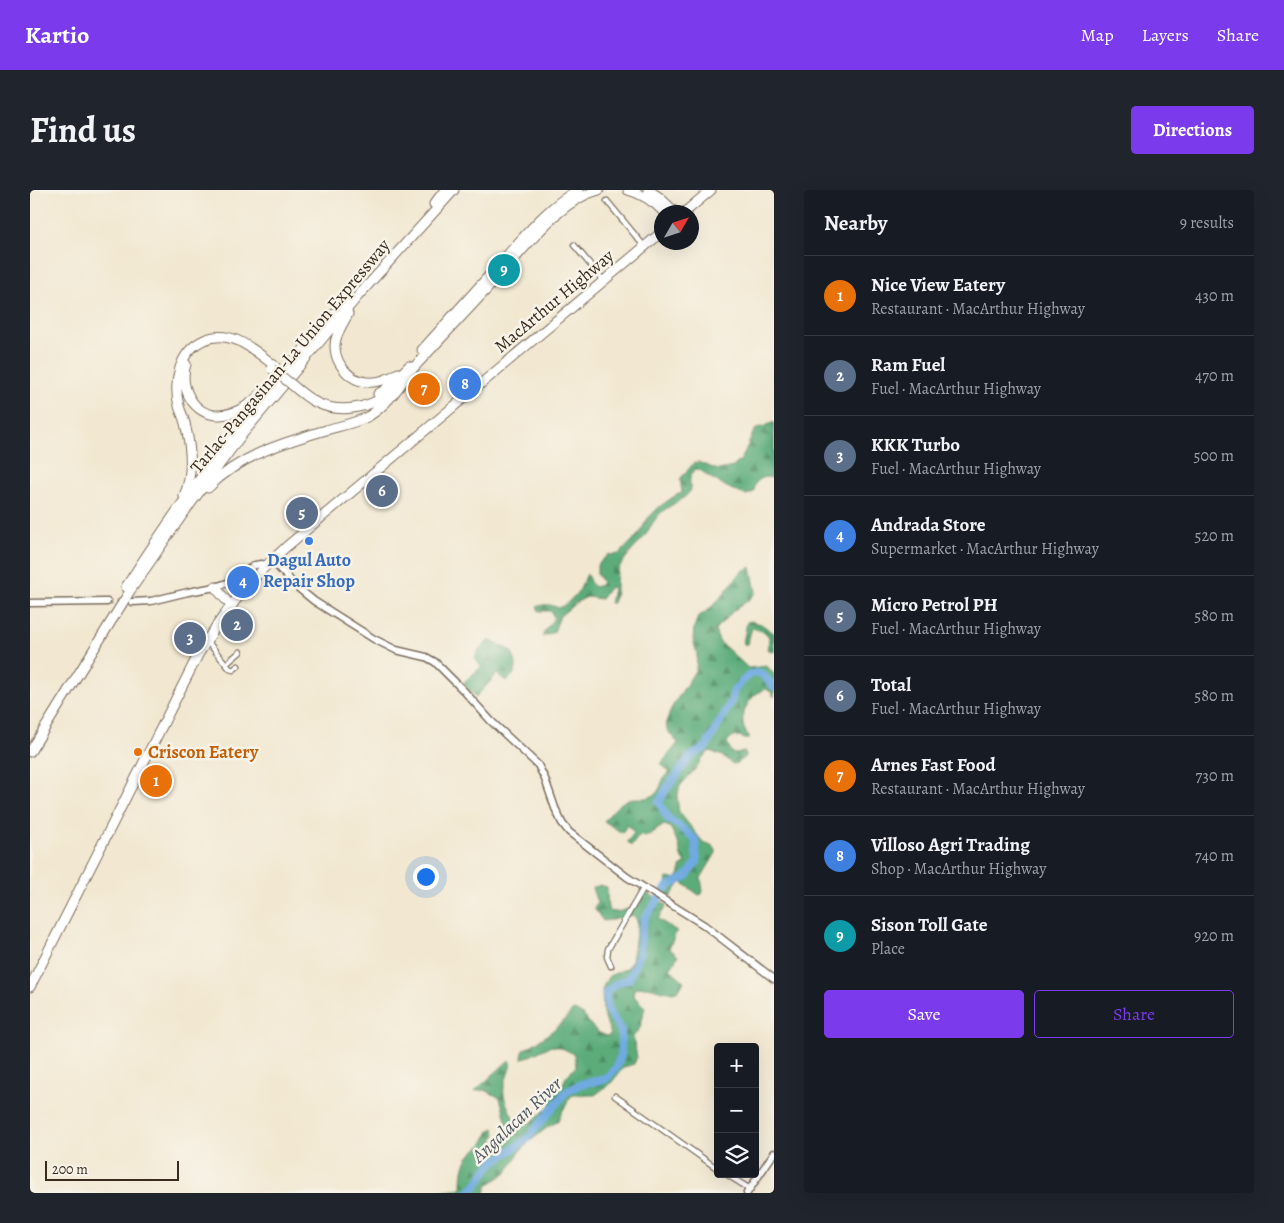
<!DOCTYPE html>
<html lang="en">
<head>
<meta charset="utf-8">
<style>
	:root { --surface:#171b24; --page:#20242c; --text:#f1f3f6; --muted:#9ea1a6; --line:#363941; --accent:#7c3aed }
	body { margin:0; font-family:Alegreya,serif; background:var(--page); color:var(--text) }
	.controls { position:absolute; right:15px; bottom:15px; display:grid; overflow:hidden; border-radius:5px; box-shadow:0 5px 20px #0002 }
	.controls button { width:45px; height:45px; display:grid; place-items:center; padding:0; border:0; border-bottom:1px solid var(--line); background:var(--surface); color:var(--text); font:25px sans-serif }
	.compass { position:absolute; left:624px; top:15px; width:45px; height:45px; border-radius:50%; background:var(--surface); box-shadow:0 5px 20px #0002; rotate:51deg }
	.scale { position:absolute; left:15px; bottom:12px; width:134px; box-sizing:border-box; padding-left:5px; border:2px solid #3b2a1e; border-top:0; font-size:14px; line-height:18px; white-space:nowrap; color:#3b2a1e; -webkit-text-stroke:4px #f7f3e8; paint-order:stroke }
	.you { position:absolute; left:395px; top:686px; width:18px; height:18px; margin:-12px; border:4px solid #fff; border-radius:50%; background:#1a73e8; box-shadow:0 0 0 8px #1a73e833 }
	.badge { display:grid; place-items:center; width:32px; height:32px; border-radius:50%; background:var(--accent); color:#fff; font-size:16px; font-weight:700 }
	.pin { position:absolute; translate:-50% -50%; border:2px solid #fff; box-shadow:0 1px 5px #0006 }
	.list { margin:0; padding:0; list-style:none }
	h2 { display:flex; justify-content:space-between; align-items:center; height:65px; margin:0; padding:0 20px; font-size:21px }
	h2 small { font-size:16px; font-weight:400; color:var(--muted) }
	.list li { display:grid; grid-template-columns:32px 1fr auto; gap:15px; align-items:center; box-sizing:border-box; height:80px; padding:0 20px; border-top:1px solid var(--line) }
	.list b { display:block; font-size:19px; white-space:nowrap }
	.list p { margin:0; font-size:16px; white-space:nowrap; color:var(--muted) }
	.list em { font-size:16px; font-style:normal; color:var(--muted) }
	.actions { display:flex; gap:10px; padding:15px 20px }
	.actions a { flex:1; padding:11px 0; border:1px solid var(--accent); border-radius:5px; text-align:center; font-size:18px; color:var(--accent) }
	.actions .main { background:var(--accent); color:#fff }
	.icon { flex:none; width:28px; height:28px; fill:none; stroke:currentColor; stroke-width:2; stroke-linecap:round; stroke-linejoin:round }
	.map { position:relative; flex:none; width:744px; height:1003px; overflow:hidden; border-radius:5px }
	header { display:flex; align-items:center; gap:30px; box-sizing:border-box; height:70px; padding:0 25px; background:var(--accent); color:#fff }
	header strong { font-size:24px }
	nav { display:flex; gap:28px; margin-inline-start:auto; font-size:18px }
	.intro { display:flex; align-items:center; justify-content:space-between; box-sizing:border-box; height:120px; padding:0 30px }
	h1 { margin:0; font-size:35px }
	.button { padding:12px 22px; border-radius:5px; background:var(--accent); color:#fff; font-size:18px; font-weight:700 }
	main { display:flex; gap:30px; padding:0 30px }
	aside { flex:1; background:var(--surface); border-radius:5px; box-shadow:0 5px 20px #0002 }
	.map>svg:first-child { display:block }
	.forest { fill:url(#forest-firs); stroke:#4b6b4c }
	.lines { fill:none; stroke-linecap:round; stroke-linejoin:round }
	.river { stroke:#70aae0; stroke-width:8 }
	.secondary-tunnel { stroke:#cdc2ad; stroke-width:6; stroke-dasharray:6 3; stroke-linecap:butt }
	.street-casing { stroke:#7b6c5d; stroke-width:7 }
	.secondary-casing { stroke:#7b6c5d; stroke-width:9 }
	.highway-casing { stroke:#7b6c5d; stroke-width:11 }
	.street { stroke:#fff; stroke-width:4.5 }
	.secondary { stroke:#fff; stroke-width:6 }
	.highway { stroke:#fff; stroke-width:9 }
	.highway-bridge-casing { stroke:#7b6c5d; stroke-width:11; stroke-linecap:butt }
	.highway-bridge { stroke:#fff; stroke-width:9 }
	.shop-dot { fill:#3f7fe0; stroke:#f7f3e8; stroke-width:2 }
	.food-dot { fill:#e8710a; stroke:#f7f3e8; stroke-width:2 }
	.labels { text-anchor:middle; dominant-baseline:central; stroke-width:5; stroke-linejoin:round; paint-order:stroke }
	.street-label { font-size:18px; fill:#3b2a1e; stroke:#f7f3e8 }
	.shop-label { font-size:18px; font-weight:bold; fill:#366cbe; stroke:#f7f3e8 }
	.food-label { font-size:18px; font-weight:bold; fill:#c56008; stroke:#f7f3e8; text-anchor:start }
	.water-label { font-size:19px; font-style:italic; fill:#4e5762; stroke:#f7f3e8 }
</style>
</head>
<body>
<header>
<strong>Kartio</strong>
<nav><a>Map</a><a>Layers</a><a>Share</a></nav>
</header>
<div class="intro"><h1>Find us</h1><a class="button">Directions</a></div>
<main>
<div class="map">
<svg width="744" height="1003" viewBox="0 0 744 1003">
	<defs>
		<pattern id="forest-firs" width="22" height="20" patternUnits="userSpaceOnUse" patternTransform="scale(1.25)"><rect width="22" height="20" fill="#5bac7a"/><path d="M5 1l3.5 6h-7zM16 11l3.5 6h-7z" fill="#4c8c63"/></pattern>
	</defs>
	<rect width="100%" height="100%" fill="#f7f3e8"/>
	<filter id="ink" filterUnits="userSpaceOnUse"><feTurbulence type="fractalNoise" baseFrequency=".02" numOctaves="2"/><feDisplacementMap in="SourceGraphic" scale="10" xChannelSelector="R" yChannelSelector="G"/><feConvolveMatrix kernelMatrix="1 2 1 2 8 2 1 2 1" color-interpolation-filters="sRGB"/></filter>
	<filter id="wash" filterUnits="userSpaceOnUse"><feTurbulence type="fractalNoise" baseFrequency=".0096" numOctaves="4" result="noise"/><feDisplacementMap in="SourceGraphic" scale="20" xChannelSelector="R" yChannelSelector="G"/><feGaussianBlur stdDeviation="1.12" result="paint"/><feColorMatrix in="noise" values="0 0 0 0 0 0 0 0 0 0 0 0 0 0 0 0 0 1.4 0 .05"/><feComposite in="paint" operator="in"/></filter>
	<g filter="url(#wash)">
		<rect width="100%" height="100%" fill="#f2e8d1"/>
		<path class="forest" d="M744,232V289C736,285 730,288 725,294L724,302L716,305C704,302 690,293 679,287C674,283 672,280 665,279C659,286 659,290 661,300C652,313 638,314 628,326C623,332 619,339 615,346C607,356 597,365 590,376C583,386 589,401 583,413H580L583,398L581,397C576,400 574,405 571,409L557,407L547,412L530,426L524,442L512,447L514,442L524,428L521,421H509L507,417C515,413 522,415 529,418L536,414L549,401L557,384L561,394L565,397L570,395L572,392L567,384V375L579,364L582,365L589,364L608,345L618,328L629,317L646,305L652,303L650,289L664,273L668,272L688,280L703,277L712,268L723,243L727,238L735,236Z
			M721,377L726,402L720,409L702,422L695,430L687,437L685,441L689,451L718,478L737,476L744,484V507L741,502L736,499C721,503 709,523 714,538C715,542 718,545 720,549H714L710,546L702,547L697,552L702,563L706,564L714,561L716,566L708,573L703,574L692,566L680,561L672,568L666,578L650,596L647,608L649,622L673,652L682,655L686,660V663L671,688L673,701L672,704L669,705L651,692L639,709L630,704L636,694L637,688L643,689L647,688L650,683V677L656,673L651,667L649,655L640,637L634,635L618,646H613L611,644L601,656L597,652L604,643L597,635L592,643L574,631C582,622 592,608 605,608C612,608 618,609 624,605C631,600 630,594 634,588C634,586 638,583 639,582L631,574L648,553L637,540L636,532L642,517L666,479L667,464L663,450L664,437L668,427L678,420L689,409L712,381Z
			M721,431L731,434L744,443V462L740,461L738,459L739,447L735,442L722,438L717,454L715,455L713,453L717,432Z
			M459,450L481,461C483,465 486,470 486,474C487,481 482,488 476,491L467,484L446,507L433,493L451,477L445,468L448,461Z
			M570,695L577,697C578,705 576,713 579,721C589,724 599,718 609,714L615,702L637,715L628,729L647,741L639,758L648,766L640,779L654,791C647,811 630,798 616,797C612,797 607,798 604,799L603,805L615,817L610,838L603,847L607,867L604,874L594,877L581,893L565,905H543L539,909L527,932L518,937L499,952L489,963L477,982L458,995L455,1003H408L410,1001L432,998C432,987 432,973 441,964C445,959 452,956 455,950C458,944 457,941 464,938L466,944L463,951L466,956C475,957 479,954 480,945L470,908L455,900L445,901L479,870L482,873C479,882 472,896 474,905C476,917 485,927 487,939C495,938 518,920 521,912C521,909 520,907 521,904C522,899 528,896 533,894L536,887L546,876L544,864C538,861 531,857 524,856C515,856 503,867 492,868L493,860C512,850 529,837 543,820C560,824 557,840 577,846L581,844L573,824L572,800L575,792L579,786L597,778L602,770L607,738V730L603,725L582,730L573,731L564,718L567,713L562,698Z"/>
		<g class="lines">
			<path class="river" d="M437,1003L444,998L461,974L497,949L536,902L551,894L576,889L586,878L591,865V840L578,821L576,802L587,793L599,789L610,763L611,744L615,727L637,697L656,687L667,672L665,649L648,635L638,629L629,612L637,598L660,567L676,557L701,512L704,500L720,484L731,483L744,497"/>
		</g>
	</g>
	<g filter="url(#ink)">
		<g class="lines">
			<path class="secondary-tunnel" d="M77,412H96"/>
			<defs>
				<path id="street" d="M577,11L614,56
					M544,55L573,90
					M177,451L200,479L203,480L208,476
					M196,474L210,462
					M581,776L577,767L578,759L614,697
					M585,906L688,979
					M696,984L720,999"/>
				<path id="secondary" d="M241,370L267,397L284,411L344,449L366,460L396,467L405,472L434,501L461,531L508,575L515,589L525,618L532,633L539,642L597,687L674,735L744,789
					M102,412L121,411L158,402L185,397L200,392L225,375L231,374L237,375
					M0,413L77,412
					M717,1003L744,963"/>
				<path id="highway" d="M598,0C613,4 624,12 634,22
					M618,0L629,7L645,22
					M404,14L415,0
					M655,22L681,0
					M471,72C494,47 518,16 548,0
					M477,77C503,49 531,10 569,0
					M318,124C313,134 305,144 305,156C305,162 307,169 310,174C324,197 348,196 368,183
					M392,160L466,78
					M156,174C149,197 163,226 190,225C206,224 221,215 231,203
					M376,186L471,84
					M261,194C269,201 277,208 287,213C311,224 338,218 359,204
					M348,204L355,200L379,176
					M178,298C210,265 253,253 296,240C310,236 326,233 339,226C357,215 368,198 380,182
					M154,306C163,285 161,259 156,238C155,230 151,223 149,216C143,192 149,161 174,150C201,138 224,160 245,176
					M96,397C130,344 166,292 205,242C241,196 280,152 318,108
					M185,397L202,417
					M0,562L100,401L153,324L210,247L328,106L424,0
					M0,797L168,465C191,426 222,387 256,357L632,42"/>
			</defs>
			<use href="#street" class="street-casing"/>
			<use href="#secondary" class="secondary-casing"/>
			<use href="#highway" class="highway-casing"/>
			<use href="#street" class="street"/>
			<use href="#secondary" class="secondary"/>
			<use href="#highway" class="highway"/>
			<defs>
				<path id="highway-bridge" d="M242,179L261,194"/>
			</defs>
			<use href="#highway-bridge" class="highway-bridge-casing"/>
			<use href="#highway-bridge" class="highway-bridge"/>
		</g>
	</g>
	<circle class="shop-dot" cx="279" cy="351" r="5"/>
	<circle class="food-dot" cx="108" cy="562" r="5"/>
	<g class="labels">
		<g class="street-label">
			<text transform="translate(524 111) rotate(-40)">MacArthur Highway</text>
			<text transform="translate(260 166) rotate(-50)">Tarlac-Pangasinan-La Union Expressway</text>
		</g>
		<g class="shop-label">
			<text x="279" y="370">Dagul Auto<tspan x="279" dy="21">Repair Shop</tspan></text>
		</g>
		<g class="food-label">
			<text x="118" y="562">Criscon Eatery</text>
		</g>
		<g class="water-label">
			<text transform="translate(487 930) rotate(-43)">Angalacan River</text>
		</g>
	</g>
</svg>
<div class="controls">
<button>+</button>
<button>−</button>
<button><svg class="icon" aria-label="layers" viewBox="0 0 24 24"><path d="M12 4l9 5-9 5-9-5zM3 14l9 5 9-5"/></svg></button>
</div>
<svg class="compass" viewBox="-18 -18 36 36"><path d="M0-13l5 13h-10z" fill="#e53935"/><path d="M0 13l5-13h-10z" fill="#9ea1a6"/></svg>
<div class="scale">200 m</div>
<div class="you"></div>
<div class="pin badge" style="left:126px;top:591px;background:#e8710a">1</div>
<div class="pin badge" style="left:207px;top:435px;background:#5c6f8a">2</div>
<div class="pin badge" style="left:160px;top:448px;background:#5c6f8a">3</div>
<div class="pin badge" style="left:213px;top:392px;background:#3f7fe0">4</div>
<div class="pin badge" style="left:272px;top:323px;background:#5c6f8a">5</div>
<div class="pin badge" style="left:352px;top:301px;background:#5c6f8a">6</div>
<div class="pin badge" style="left:394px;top:199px;background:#e8710a">7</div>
<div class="pin badge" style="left:435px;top:194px;background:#3f7fe0">8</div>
<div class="pin badge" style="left:474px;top:80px;background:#0f9aa8">9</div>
</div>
<aside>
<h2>Nearby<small>9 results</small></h2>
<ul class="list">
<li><span class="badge" style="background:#e8710a">1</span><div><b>Nice View Eatery</b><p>Restaurant · MacArthur Highway</p></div><em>430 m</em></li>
<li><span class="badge" style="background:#5c6f8a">2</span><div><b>Ram Fuel</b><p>Fuel · MacArthur Highway</p></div><em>470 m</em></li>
<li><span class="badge" style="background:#5c6f8a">3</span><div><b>KKK Turbo</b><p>Fuel · MacArthur Highway</p></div><em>500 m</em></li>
<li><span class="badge" style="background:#3f7fe0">4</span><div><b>Andrada Store</b><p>Supermarket · MacArthur Highway</p></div><em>520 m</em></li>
<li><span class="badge" style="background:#5c6f8a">5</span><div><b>Micro Petrol PH</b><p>Fuel · MacArthur Highway</p></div><em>580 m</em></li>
<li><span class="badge" style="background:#5c6f8a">6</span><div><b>Total</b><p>Fuel · MacArthur Highway</p></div><em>580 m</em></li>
<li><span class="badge" style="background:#e8710a">7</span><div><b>Arnes Fast Food</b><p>Restaurant · MacArthur Highway</p></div><em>730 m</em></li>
<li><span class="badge" style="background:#3f7fe0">8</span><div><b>Villoso Agri Trading</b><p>Shop · MacArthur Highway</p></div><em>740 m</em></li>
<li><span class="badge" style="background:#0f9aa8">9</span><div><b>Sison Toll Gate</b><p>Place</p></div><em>920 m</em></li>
</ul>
<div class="actions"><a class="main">Save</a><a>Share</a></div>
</aside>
</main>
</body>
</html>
